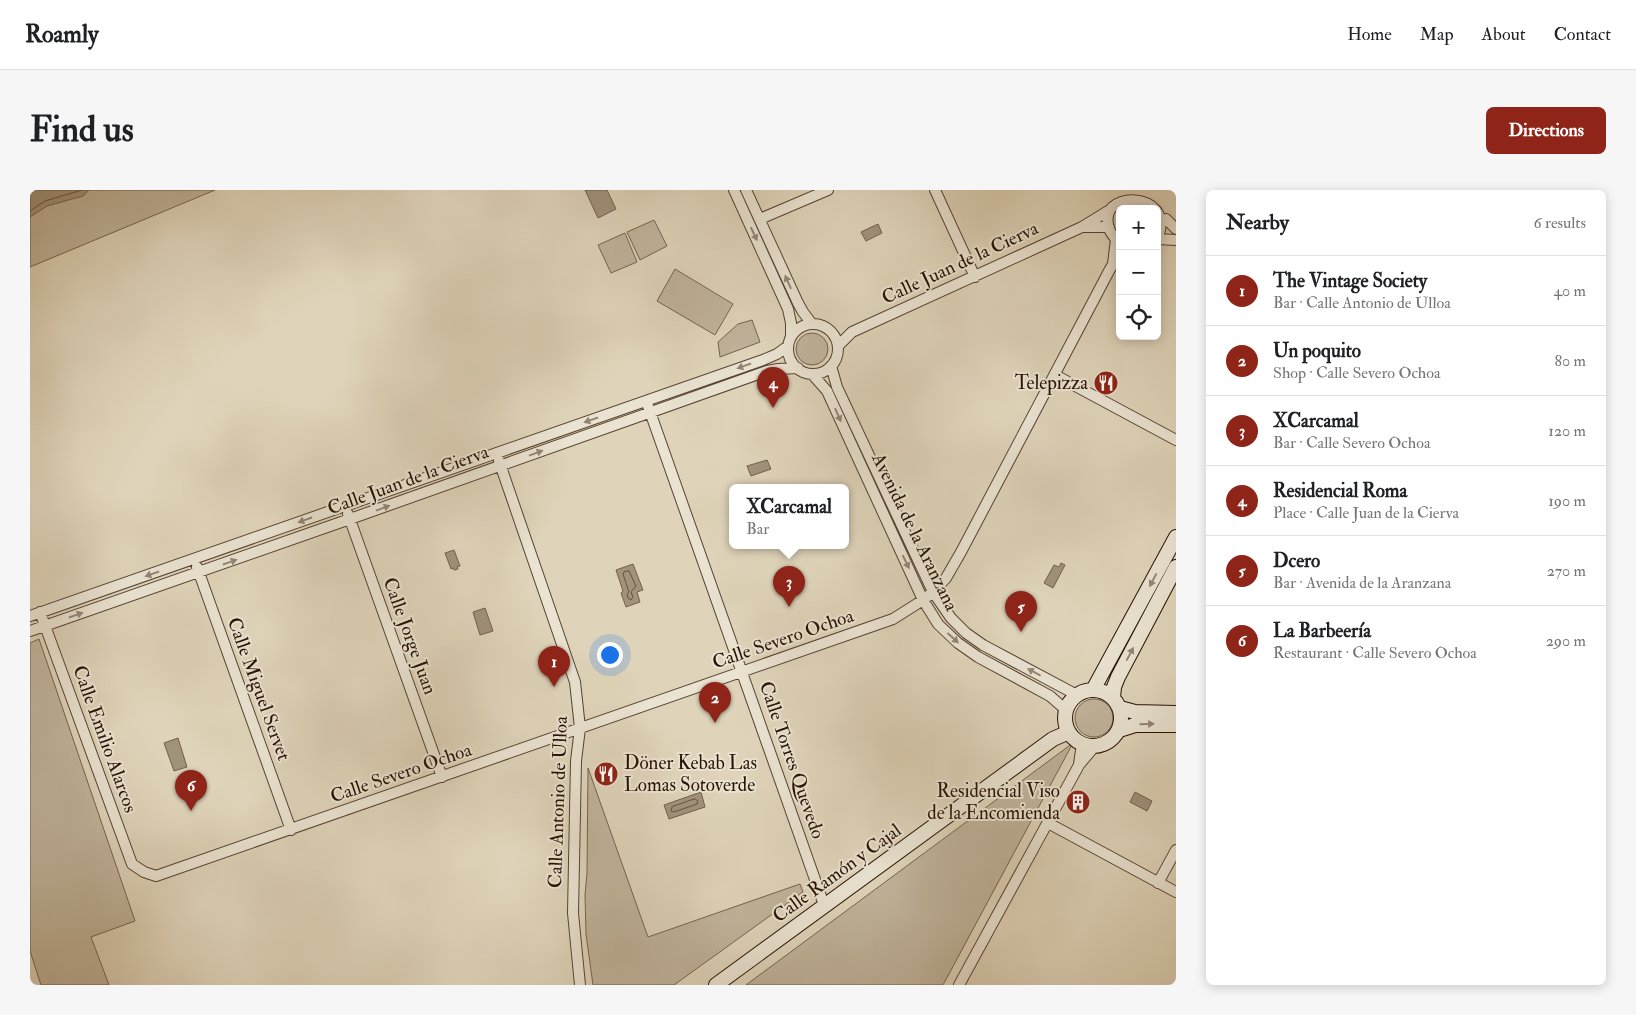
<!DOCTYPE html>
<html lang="en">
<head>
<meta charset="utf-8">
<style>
	:root { --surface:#fff; --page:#f6f6f6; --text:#202124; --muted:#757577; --line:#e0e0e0; --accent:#8f2418 }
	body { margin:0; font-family:"IM FELL Double Pica",serif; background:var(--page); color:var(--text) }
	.controls { position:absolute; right:15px; top:15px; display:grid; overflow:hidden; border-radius:8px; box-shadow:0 2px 12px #0003 }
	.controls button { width:45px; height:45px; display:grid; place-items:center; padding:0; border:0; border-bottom:1px solid var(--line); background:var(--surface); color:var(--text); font:25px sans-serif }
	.you { position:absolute; left:579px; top:464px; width:18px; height:18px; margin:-12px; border:4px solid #fff; border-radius:50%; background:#1a73e8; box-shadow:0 0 0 8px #1a73e833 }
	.badge { display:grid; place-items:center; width:32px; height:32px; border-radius:50%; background:var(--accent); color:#fff; font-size:16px; font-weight:700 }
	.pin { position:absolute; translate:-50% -41px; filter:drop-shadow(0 1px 2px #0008) }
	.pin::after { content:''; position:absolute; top:26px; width:18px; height:15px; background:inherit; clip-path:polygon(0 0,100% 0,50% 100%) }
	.popup { position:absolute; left:699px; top:294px; width:120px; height:65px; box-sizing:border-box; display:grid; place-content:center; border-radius:8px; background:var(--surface); filter:drop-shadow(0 1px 4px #0005); font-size:16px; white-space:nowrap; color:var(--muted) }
	.popup b { font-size:19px; color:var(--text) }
	.popup::after { content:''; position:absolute; left:50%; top:100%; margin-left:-10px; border:10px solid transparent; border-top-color:var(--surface) }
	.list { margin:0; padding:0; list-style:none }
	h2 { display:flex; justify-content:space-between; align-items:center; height:65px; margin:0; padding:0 20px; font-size:21px }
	h2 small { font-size:16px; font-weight:400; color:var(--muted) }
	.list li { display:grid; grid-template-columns:32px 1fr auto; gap:15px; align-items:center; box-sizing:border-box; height:70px; padding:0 20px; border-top:1px solid var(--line) }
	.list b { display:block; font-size:19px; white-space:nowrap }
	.list p { margin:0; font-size:16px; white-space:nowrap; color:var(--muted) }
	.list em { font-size:16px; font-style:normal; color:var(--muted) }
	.icon { flex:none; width:28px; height:28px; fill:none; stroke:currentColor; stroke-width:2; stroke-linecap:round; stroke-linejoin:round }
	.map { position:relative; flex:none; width:1146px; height:795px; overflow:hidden; border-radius:8px }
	header { display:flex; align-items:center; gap:30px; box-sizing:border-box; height:70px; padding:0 25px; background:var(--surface); border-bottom:1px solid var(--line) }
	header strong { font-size:24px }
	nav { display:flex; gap:28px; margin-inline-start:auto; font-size:18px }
	.intro { display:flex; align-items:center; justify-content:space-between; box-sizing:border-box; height:120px; padding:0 30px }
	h1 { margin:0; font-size:35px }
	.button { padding:12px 22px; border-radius:8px; background:var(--accent); color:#fff; font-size:18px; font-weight:700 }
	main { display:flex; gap:30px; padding:0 30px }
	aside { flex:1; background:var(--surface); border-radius:8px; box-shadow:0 2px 12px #0003 }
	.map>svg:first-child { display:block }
	.green { fill:#c0b39b; stroke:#74624f }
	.water { fill:#a1927c; stroke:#715f4c }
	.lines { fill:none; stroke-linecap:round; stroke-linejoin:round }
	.shore { stroke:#645240; stroke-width:1 }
	.street-casing { stroke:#564231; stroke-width:12 }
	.secondary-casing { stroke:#281203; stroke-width:16 }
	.street { stroke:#eae3d2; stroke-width:10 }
	.secondary { stroke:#eae3d2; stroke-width:14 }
	.oneway { fill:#938575 }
	.labels { text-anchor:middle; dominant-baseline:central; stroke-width:4; stroke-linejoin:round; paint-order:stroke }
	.street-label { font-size:19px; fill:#281203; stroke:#eae3d2 }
	.poi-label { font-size:19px; fill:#281203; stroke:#eae3d2; text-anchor:end }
</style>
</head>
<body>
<header>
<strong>Roamly</strong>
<nav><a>Home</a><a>Map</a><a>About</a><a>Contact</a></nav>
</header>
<div class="intro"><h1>Find us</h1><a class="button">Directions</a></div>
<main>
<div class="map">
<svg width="1146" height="795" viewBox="0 0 1146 795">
	<rect width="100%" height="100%" fill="#dfd4ba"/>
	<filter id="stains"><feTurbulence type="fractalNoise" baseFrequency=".004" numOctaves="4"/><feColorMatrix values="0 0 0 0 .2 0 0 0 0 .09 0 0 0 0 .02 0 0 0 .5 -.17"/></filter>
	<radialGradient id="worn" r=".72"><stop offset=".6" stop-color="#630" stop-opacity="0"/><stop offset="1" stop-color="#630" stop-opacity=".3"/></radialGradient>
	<path class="green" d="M0,0H185L0,77Z
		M624,30L637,56L610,70L597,42Z
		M595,43L607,72L581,83L568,55Z
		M645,79L703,114L685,145L627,111Z
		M722,130L730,152L690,167L688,152L708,134Z
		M766 159a16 16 0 1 1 32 0a16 16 0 1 1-32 0Z
		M9,449L105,731L61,747L79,795H11L0,761V453Z
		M1045 528a19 19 0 1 1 38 0a19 19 0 1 1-38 0Z
		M1043,553L913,795H716Z
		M558,578L618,747L770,694L773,702L644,795H563L556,744L555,705L557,683Z"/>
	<path class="water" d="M0,0H59L53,6L17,16L0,27Z
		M555,0H577L586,19L568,28Z
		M848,34L852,43L836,51L831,42Z
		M737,270L741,279L721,286L717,276Z
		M424,360L430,376L427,377L428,379L424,380L423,378L421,379L415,363Z
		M1031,373L1035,375L1023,398L1014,393L1024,375L1029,377Z
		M603,374L613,400L607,402L610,412L596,417L591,403L593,401L586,380Z
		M455,418L463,441L450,445L443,422Z
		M148,548L157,577L144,581L134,553Z
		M671,602L675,617L639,629L634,615Z
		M1105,602L1122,611L1117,621L1100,612Z"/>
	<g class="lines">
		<path class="shore" d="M0,21L15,11L52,0
			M599,381L606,396L601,402L603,407L601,410L598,408L597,404L599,402L593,384L594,382Z
			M665,609L668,611L667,614L644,622L641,621L642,617Z"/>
		<defs>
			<path id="street" d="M704,0L758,119L761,133V147
				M716,0L768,113L773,122L782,134
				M905,0L945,87
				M730,29L798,0
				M1136,29L1146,39
				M1052,37H1079
				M1127,49L1146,50
				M1090,52C1081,46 1076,36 1078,25C1084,0 1146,6 1127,49
				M1083,74L1086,49
				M758 159a25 25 0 1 1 50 0a25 25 0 1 1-50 0Z
				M808,156L822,142L1052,37L1078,21
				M801,176L807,197L903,402L921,428L936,443L953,455L1047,505
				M782,184L797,201L893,410L908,434L928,453L948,467L1020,506L1036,520
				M1025,185L1146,250
				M618,216L794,715
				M469,271L545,492L550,538L546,571L543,723L550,795
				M318,324L412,587
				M167,377L261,640
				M10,422L102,674L114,682L126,686L863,429L893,410L903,402L916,388L931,362L1079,81L1083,74L1090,69
				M0,426L733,170L747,164L758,156
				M0,441L320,329L737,181L748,179L768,178
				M1049,574L1052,554
				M1018,633L1146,702
				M1128,693L1146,660
				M929,795L1049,575L1065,556"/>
			<path id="secondary" d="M1063,500L1146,347
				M1035 528a28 28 0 1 1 56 0a28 28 0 1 1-56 0Z
				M1083,508L1084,497L1088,487L1146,377
				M1090,518L1105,522L1146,523
				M1089,540L1105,535H1146
				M686,795L1023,549L1039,542"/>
		</defs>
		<use href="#street" class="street-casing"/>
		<use href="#secondary" class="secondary-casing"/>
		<use href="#street" class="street"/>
		<use href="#secondary" class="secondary"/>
	</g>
	<defs><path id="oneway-solid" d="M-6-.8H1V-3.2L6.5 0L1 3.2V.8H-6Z" transform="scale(1.25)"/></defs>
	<g class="oneway">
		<use href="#oneway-solid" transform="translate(724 44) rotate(65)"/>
		<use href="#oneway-solid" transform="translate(758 92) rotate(-114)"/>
		<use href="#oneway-solid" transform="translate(714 176) rotate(161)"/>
		<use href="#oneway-solid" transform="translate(808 225) rotate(66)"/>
		<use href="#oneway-solid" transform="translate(561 230) rotate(161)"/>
		<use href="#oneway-solid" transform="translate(506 263) rotate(-20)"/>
		<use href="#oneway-solid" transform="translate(353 318) rotate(-20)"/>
		<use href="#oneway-solid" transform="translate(275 330) rotate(161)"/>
		<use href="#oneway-solid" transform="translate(200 372) rotate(-19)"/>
		<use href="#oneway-solid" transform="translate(876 372) rotate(64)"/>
		<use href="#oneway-solid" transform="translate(122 384) rotate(161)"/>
		<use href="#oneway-solid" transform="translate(1123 390) rotate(118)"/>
		<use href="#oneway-solid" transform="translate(46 425) rotate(-19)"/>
		<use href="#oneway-solid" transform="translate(923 448) rotate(42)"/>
		<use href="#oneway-solid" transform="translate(1100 464) rotate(-62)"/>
		<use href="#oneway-solid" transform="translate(1004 482) rotate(-152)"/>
		<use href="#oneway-solid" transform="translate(1117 534) rotate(-2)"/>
	</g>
	<defs>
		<symbol id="restaurant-disc" viewBox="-11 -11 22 22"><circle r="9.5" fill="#8f2418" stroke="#eae3d2"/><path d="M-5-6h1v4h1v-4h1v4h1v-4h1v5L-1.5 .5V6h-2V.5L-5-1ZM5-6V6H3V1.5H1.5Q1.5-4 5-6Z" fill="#fff"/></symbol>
		<symbol id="building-disc" viewBox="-11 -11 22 22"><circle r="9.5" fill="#8f2418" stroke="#eae3d2"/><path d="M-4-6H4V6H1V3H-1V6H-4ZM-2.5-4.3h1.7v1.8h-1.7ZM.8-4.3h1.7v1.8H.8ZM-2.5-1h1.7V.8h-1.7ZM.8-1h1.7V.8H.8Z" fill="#fff"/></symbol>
	</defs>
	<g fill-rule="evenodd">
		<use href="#restaurant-disc" x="1062" y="179" width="28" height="28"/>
		<use href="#restaurant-disc" x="562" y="570" width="28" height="28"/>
		<use href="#building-disc" x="1034" y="598" width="28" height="28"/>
	</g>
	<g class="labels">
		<g class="street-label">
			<text transform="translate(930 73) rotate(-25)">Calle Juan de la Cierva</text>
			<text transform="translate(378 290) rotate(-20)">Calle Juan de la Cierva</text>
			<text transform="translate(885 342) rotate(64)">Avenida de la Aranzana</text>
			<text transform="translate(380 446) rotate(70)">Calle Jorge Juan</text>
			<text transform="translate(753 449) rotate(-19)">Calle Severo Ochoa</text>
			<text transform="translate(229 499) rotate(70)">Calle Miguel Servet</text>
			<text transform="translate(75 549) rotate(70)">Calle Emilio Alarcos</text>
			<text transform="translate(762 570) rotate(71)">Calle Torres Quevedo</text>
			<text transform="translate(371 583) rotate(-19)">Calle Severo Ochoa</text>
			<text transform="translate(528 612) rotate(-88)">Calle Antonio de Ulloa</text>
			<text transform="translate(807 683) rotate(-36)">Calle Ramón y Cajal</text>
		</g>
		<g class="poi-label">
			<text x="1058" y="193">Telepizza</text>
			<text x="594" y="573" text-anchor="start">Döner Kebab Las<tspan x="594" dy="22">Lomas Sotoverde</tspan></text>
			<text x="1030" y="601">Residencial Viso<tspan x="1030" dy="22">de la Encomienda</tspan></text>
		</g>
	</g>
	<rect width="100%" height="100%" filter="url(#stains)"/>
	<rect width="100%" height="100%" fill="url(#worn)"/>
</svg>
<div class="controls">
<button>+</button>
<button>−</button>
<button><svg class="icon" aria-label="locate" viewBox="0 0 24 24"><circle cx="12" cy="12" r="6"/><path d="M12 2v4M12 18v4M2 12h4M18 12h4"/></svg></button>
</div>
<div class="you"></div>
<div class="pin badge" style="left:524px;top:497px">1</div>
<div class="pin badge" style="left:685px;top:533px">2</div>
<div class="pin badge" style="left:759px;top:417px">3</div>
<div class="popup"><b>XCarcamal</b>Bar</div>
<div class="pin badge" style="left:743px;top:218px">4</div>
<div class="pin badge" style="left:991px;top:442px">5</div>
<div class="pin badge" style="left:161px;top:621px">6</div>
</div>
<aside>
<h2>Nearby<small>6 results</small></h2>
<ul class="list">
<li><span class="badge">1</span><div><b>The Vintage Society</b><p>Bar · Calle Antonio de Ulloa</p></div><em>40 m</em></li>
<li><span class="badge">2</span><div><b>Un poquito</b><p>Shop · Calle Severo Ochoa</p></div><em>80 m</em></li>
<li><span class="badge">3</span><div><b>XCarcamal</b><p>Bar · Calle Severo Ochoa</p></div><em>120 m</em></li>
<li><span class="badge">4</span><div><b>Residencial Roma</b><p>Place · Calle Juan de la Cierva</p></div><em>190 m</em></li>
<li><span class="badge">5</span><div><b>Dcero</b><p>Bar · Avenida de la Aranzana</p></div><em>270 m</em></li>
<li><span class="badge">6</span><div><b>La Barbeería</b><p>Restaurant · Calle Severo Ochoa</p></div><em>290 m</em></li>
</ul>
</aside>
</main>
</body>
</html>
